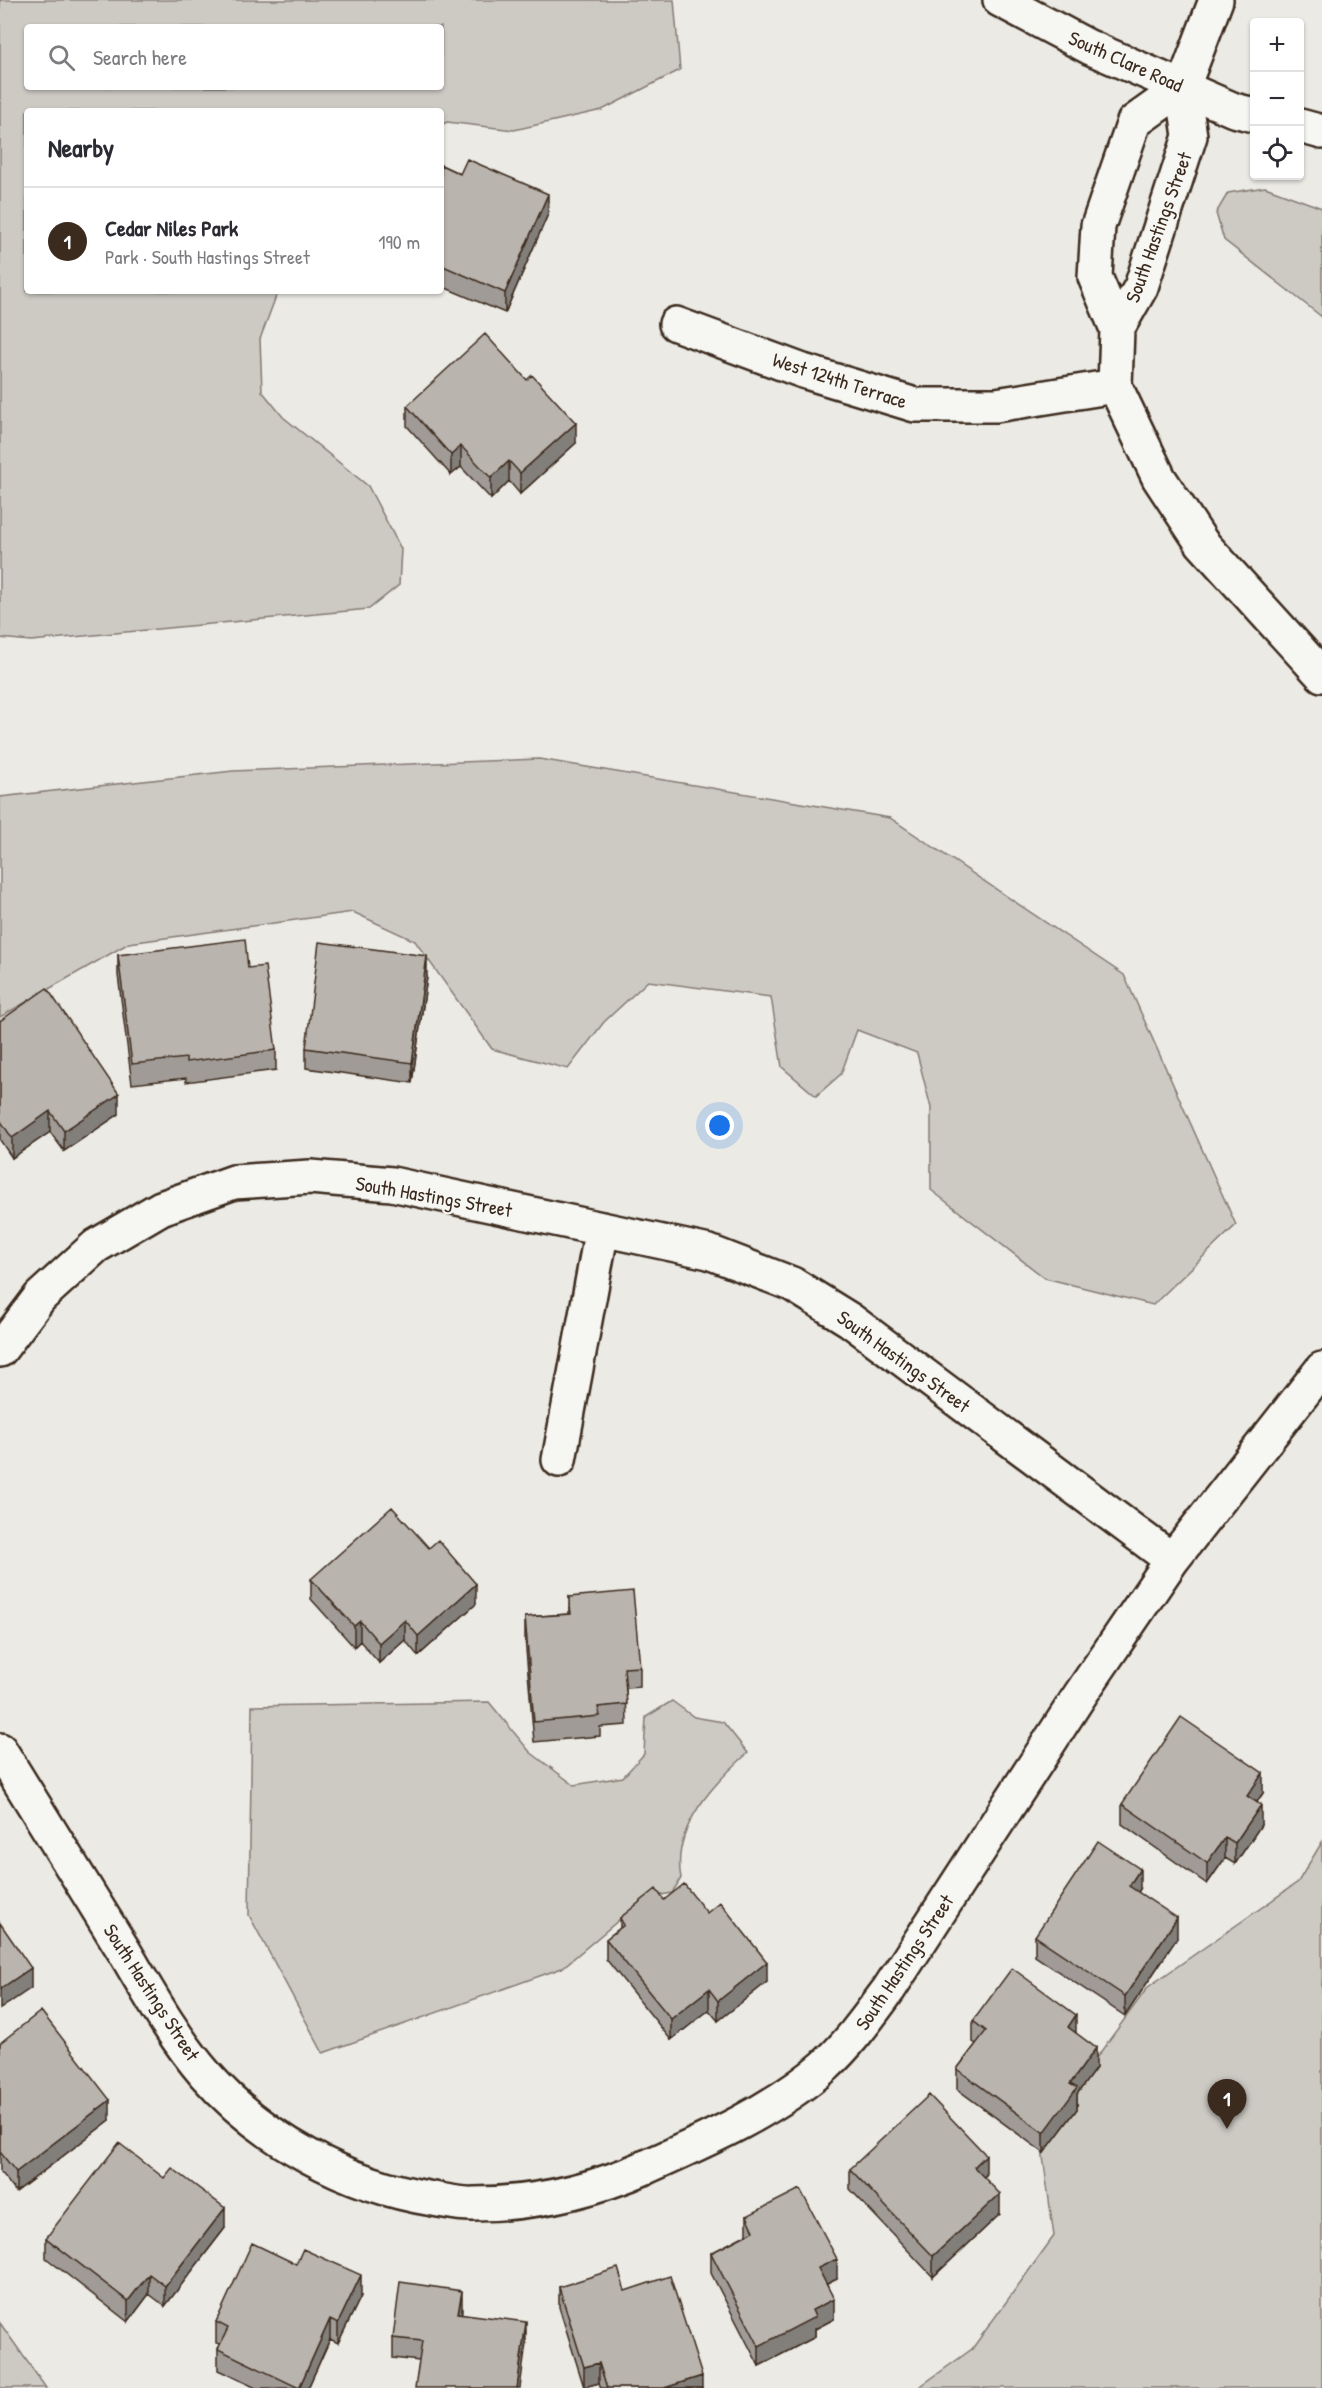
<!DOCTYPE html>
<html lang="en">
<head>
<meta charset="utf-8">
<style>
	:root { --surface:#fff; --page:#f2f2f3; --text:#2b2b33; --muted:#7c7c81; --line:#e1e1e2; --accent:#3b2a1e }
	body { margin:0; font-family:"Patrick Hand",sans-serif; background:var(--page); color:var(--text) }
	.controls { position:absolute; right:18px; top:18px; display:grid; overflow:hidden; border-radius:6px; box-shadow:0 2px 4px #0004 }
	.controls button { width:54px; height:54px; display:grid; place-items:center; padding:0; border:0; border-bottom:2px solid var(--line); background:var(--surface); color:var(--text); font:30px sans-serif }
	.you { position:absolute; left:720px; top:1126px; width:21px; height:21px; margin:-15px; border:4px solid #fff; border-radius:50%; background:#1a73e8; box-shadow:0 0 0 9px #1a73e833 }
	.badge { display:grid; place-items:center; width:39px; height:39px; border-radius:50%; background:var(--accent); color:#fff; font-size:20px; font-weight:700 }
	.pin { position:absolute; translate:-50% -50px; filter:drop-shadow(0 2px 3px #0008) }
	.pin::after { content:''; position:absolute; top:32px; width:21px; height:18px; background:inherit; clip-path:polygon(0 0,100% 0,50% 100%) }
	.list { margin:0; padding:0; list-style:none }
	h2 { display:flex; justify-content:space-between; align-items:center; height:78px; margin:0; padding:0 24px; font-size:26px }
	h2 small { font-size:20px; font-weight:400; color:var(--muted) }
	.list li { display:grid; grid-template-columns:39px 1fr auto; gap:18px; align-items:center; box-sizing:border-box; height:108px; padding:0 24px; border-top:2px solid var(--line) }
	.list b { display:block; font-size:22px; white-space:nowrap }
	.list p { margin:0; font-size:20px; white-space:nowrap; color:var(--muted) }
	.list em { font-size:20px; font-style:normal; color:var(--muted) }
	.icon { flex:none; width:33px; height:33px; fill:none; stroke:currentColor; stroke-width:2; stroke-linecap:round; stroke-linejoin:round }
	.map { position:relative; flex:none; width:1322px; height:2388px; overflow:hidden }
	.search { position:absolute; background:var(--surface); box-shadow:0 2px 4px #0004; left:24px; top:24px; width:420px; height:66px; display:flex; align-items:center; gap:15px; box-sizing:border-box; padding:0 21px; border-radius:6px; color:var(--muted); font-size:22px }
	.panel { position:absolute; background:var(--surface); box-shadow:0 2px 4px #0004; left:24px; top:108px; width:420px; height:186px; border-radius:6px }
	.map>svg:first-child { display:block }
	.green { fill:#cdcac4; stroke:#847a71; stroke-width:1.5; fill-rule:evenodd }
	.lines { fill:none; stroke-linecap:round; stroke-linejoin:round }
	.street-casing { stroke:#3b2a1e; stroke-width:38 }
	.secondary-casing { stroke:#3b2a1e; stroke-width:38 }
	.street { stroke:#f6f6f2; stroke-width:33 }
	.secondary { stroke:#f6f6f2; stroke-width:33 }
	.wall { fill:#a09b96; stroke:#3b2a1e; stroke-width:1.5 }
	.shaded-wall { fill:#827e7a; stroke:#3b2a1e; stroke-width:1.5 }
	.building { fill:#bab4ae; stroke:#3b2a1e; stroke-width:1.5 }
	.labels { text-anchor:middle; dominant-baseline:central; stroke-width:4.5; stroke-linejoin:round; paint-order:stroke }
	.street-label { font-size:20px; fill:#3b2a1e; stroke:#f6f6f2 }
</style>
</head>
<body>
<div class="map">
<svg width="1322" height="2388" viewBox="0 0 1322 2388">
	<rect width="100%" height="100%" fill="#ebeae5"/>
	<filter id="ink" filterUnits="userSpaceOnUse"><feTurbulence type="fractalNoise" baseFrequency=".0167" numOctaves="2"/><feDisplacementMap in="SourceGraphic" scale="12" xChannelSelector="R" yChannelSelector="G"/><feConvolveMatrix kernelMatrix="1 2 1 2 8 2 1 2 1" color-interpolation-filters="sRGB"/></filter>
	<g filter="url(#ink)">
		<path class="green" d="M0,0H674L680,70L602,110L514,130L447,122L441,125V111H27V291H278L260,339L262,391L283,417L368,486L401,549L399,585L369,609L31,641L0,638ZM27,27H441V87H27Z
			M1265,187L1322,208V317L1224,240L1216,213L1228,193Z
			M539,759L890,818L1124,975L1236,1225L1153,1305L1045,1278L931,1190V1108L917,1053L857,1030L841,1074L816,1096L782,1067L771,997L648,981L604,1022L568,1069L492,1049L415,941L353,912L129,943L0,1017V797L233,771Z
			M672,1701L694,1717L723,1722L748,1753C714,1783 671,1828 681,1878L672,1893L645,1898L562,1968L323,2053L249,1915L252,1706L489,1702L530,1752L574,1785L623,1777L644,1754L646,1717Z
			M1322,1842V2388H918L972,2349L1054,2236L1040,2135L1148,1987L1298,1882Z
			M0,2323L46,2388H0Z"/>
		<g class="lines">
			<defs>
				<path id="street" d="M1183,87L1134,122L1098,226L1095,277L1117,329L1115,386L1159,478L1202,543L1322,675
					M676,324L803,371L915,405H996L1115,386
					M1117,329L1141,287L1190,136L1183,87L1216,0
					M0,1350L40,1297L96,1246L161,1208L234,1182L310,1177L392,1184L709,1252L792,1284L850,1320L1172,1560
					M559,1460L602,1229
					M0,1750C42,1817 83,1884 124,1951C149,1993 173,2037 205,2074C263,2140 347,2185 433,2199C446,2201 461,2205 474,2204C533,2204 591,2191 646,2167C707,2140 773,2111 825,2066C850,2043 869,2016 889,1989L1080,1695L1172,1560L1322,1369"/>
				<path id="secondary" d="M1000,0L1089,47L1234,110L1254,115
					M1300,126L1322,132"/>
			</defs>
			<use href="#street" class="street-casing"/>
			<use href="#secondary" class="secondary-casing"/>
			<use href="#street" class="street"/>
			<use href="#secondary" class="secondary"/>
		</g>
		<path class="wall" d="M441,165L548,214L505,313L441,286Z
			M407,406L576,443L520,494L509,481L491,499L461,467L451,475L407,426Z
			M118,955L248,968L276,1050V1070L186,1082V1078L132,1084L118,975Z
			M427,977L412,1083L306,1068V1048Z
			M0,1021L119,1114L64,1151L50,1132L12,1158L0,1140Z
			M429,1548L476,1604L418,1656L405,1640L379,1663L360,1641L354,1647L311,1599V1579Z
			M569,1597L640,1667V1687L626,1688L627,1725L600,1727V1736L534,1742L525,1638V1617L569,1614Z
			M1263,1793L1257,1802L1261,1825L1235,1864L1225,1858L1207,1884L1122,1824V1804Z
			M1140,1889L1138,1892L1177,1938L1125,2016L1035,1956V1936Z
			M664,1900L707,1913L767,1982L718,2021L709,2010L671,2040L606,1959V1939L620,1928V1918Z
			M973,2021L1076,2033L1096,2068L1077,2094V2109L1044,2153L957,2089V2069L976,2044L973,2042Z
			M0,2043L110,2120L16,2192L0,2172Z
			M850,2169L986,2175L984,2177L1000,2214L933,2277L850,2189Z
			M164,2178L225,2228L165,2306L149,2294L128,2322L46,2258V2238Z
			M747,2216L837,2279L827,2284L834,2319L815,2329V2337L759,2366L711,2273V2253L747,2234Z
			M296,2264L361,2296L338,2343L330,2339L308,2388H256L218,2370V2349L220,2344L216,2343V2322Z
			M559,2287L625,2291L702,2388H601L599,2383L584,2387L559,2307Z
			M461,2313L526,2343L419,2361L393,2358V2338Z"/>
		<path class="shaded-wall" d="M548,194V214L505,313V293Z
			M576,423V443L520,494V473Z
			M461,446V467L451,475V455Z
			M509,461V481L491,499V478Z
			M427,956V977L412,1083V1063Z
			M119,1094V1114L64,1151V1131Z
			M50,1111V1132L12,1158V1138Z
			M476,1584V1604L418,1656V1636Z
			M405,1620V1640L379,1663V1643Z
			M360,1621V1641L354,1647V1626Z
			M1263,1773V1793L1247,1816V1796Z
			M1261,1805V1825L1235,1864V1843Z
			M1225,1837V1858L1207,1884V1863Z
			M1140,1869V1889L1129,1907V1886Z
			M1177,1918V1938L1125,2016V1996Z
			M767,1962V1982L718,2021V2001Z
			M31,1968V1988L0,2009V1989Z
			M709,1989V2010L671,2040V2019Z
			M1076,2015V2035L1068,2027Z
			M1096,2048V2068L1077,2094V2109L1044,2153V2133L1070,2084Z
			M110,2100V2120L16,2192V2172Z
			M986,2155V2175L974,2187V2167Z
			M1000,2194V2214L933,2277V2256Z
			M225,2208V2228L165,2306V2286Z
			M837,2259V2279L818,2288V2268Z
			M149,2274V2294L128,2322V2301Z
			M361,2275V2296L338,2343V2323Z
			M462,2291V2311L458,2333V2313Z
			M834,2299V2319L815,2329V2337L759,2366V2346L812,2310Z
			M330,2319V2339L308,2388H299Z
			M526,2322V2343L520,2388H517Z
			M599,2363V2383L584,2387V2367Z
			M702,2376V2388H664Z"/>
		<path class="building" d="M467,159L548,194L505,293L441,265V165L460,174Z
			M485,334L527,380L532,375L576,423L520,473L509,461L491,478L461,446L451,455L407,406Z
			M245,939L248,968L265,966L276,1050L186,1062V1058L132,1064L118,955Z
			M319,942L427,956L412,1063L306,1048Z
			M47,988L119,1094L64,1131L50,1111L12,1138L0,1120V1021Z
			M392,1507L429,1548L438,1540L476,1584L418,1636L405,1620L379,1643L360,1621L354,1626L311,1579Z
			M633,1591L640,1667L624,1668L627,1704L598,1707L600,1716L534,1722L525,1617L571,1614L569,1597Z
			M1181,1717L1263,1773L1247,1796L1261,1805L1235,1843L1225,1837L1207,1863L1122,1804Z
			M1098,1841L1140,1869L1129,1886L1177,1918L1125,1996L1035,1936Z
			M684,1884L707,1913L720,1902L767,1962L718,2001L709,1989L671,2019L606,1939L624,1925L620,1918L656,1889L664,1900Z
			M0,1923L31,1968L0,1989Z
			M1012,1968L1076,2015L1068,2027L1096,2048L1070,2084L1077,2088L1044,2133L957,2069L986,2031L973,2021Z
			M41,2011L110,2100L16,2172L0,2152V2043Z
			M929,2095L986,2155L974,2167L1000,2194L933,2256L850,2169Z
			M119,2143L164,2178L172,2168L225,2208L165,2286L149,2274L128,2301L46,2238Z
			M800,2189L837,2259L818,2268L834,2299L812,2310L815,2317L759,2346L711,2253L754,2231L747,2216Z
			M252,2243L296,2264L303,2249L361,2275L338,2323L330,2319L299,2388L218,2349L228,2328L216,2322Z
			M618,2268L625,2291L670,2276L702,2376L664,2388H607L599,2363L584,2367L559,2287Z
			M400,2282L462,2291L458,2313L526,2322L517,2388H415L422,2341L393,2338Z"/>
	</g>
	<g class="labels">
		<g class="street-label">
			<text transform="translate(1126 61) rotate(24)">South Clare Road</text>
			<text transform="translate(1158 227) rotate(-70)">South Hastings Street</text>
			<text transform="translate(840 380) rotate(18)">West 124th Terrace</text>
			<text transform="translate(434 1196) rotate(10)">South Hastings Street</text>
			<text transform="translate(904 1361) rotate(36)">South Hastings Street</text>
			<text transform="translate(904 1962) rotate(-56)">South Hastings Street</text>
			<text transform="translate(152 1992) rotate(57)">South Hastings Street</text>
		</g>
	</g>
</svg>
<div class="controls">
<button>+</button>
<button>−</button>
<button><svg class="icon" aria-label="locate" viewBox="0 0 24 24"><circle cx="12" cy="12" r="6"/><path d="M12 2v4M12 18v4M2 12h4M18 12h4"/></svg></button>
</div>
<div class="you"></div>
<div class="pin badge" style="left:1227px;top:2129px">1</div>
<div class="search"><svg class="icon" aria-label="search" viewBox="0 0 24 24"><circle cx="10" cy="10" r="6"/><path d="M15 15l6 6"/></svg>Search here</div>
<section class="panel">
<h2>Nearby<small></small></h2>
<ul class="list">
<li><span class="badge">1</span><div><b>Cedar Niles Park</b><p>Park · South Hastings Street</p></div><em>190 m</em></li>
</ul>
</section>
</div>
</body>
</html>
